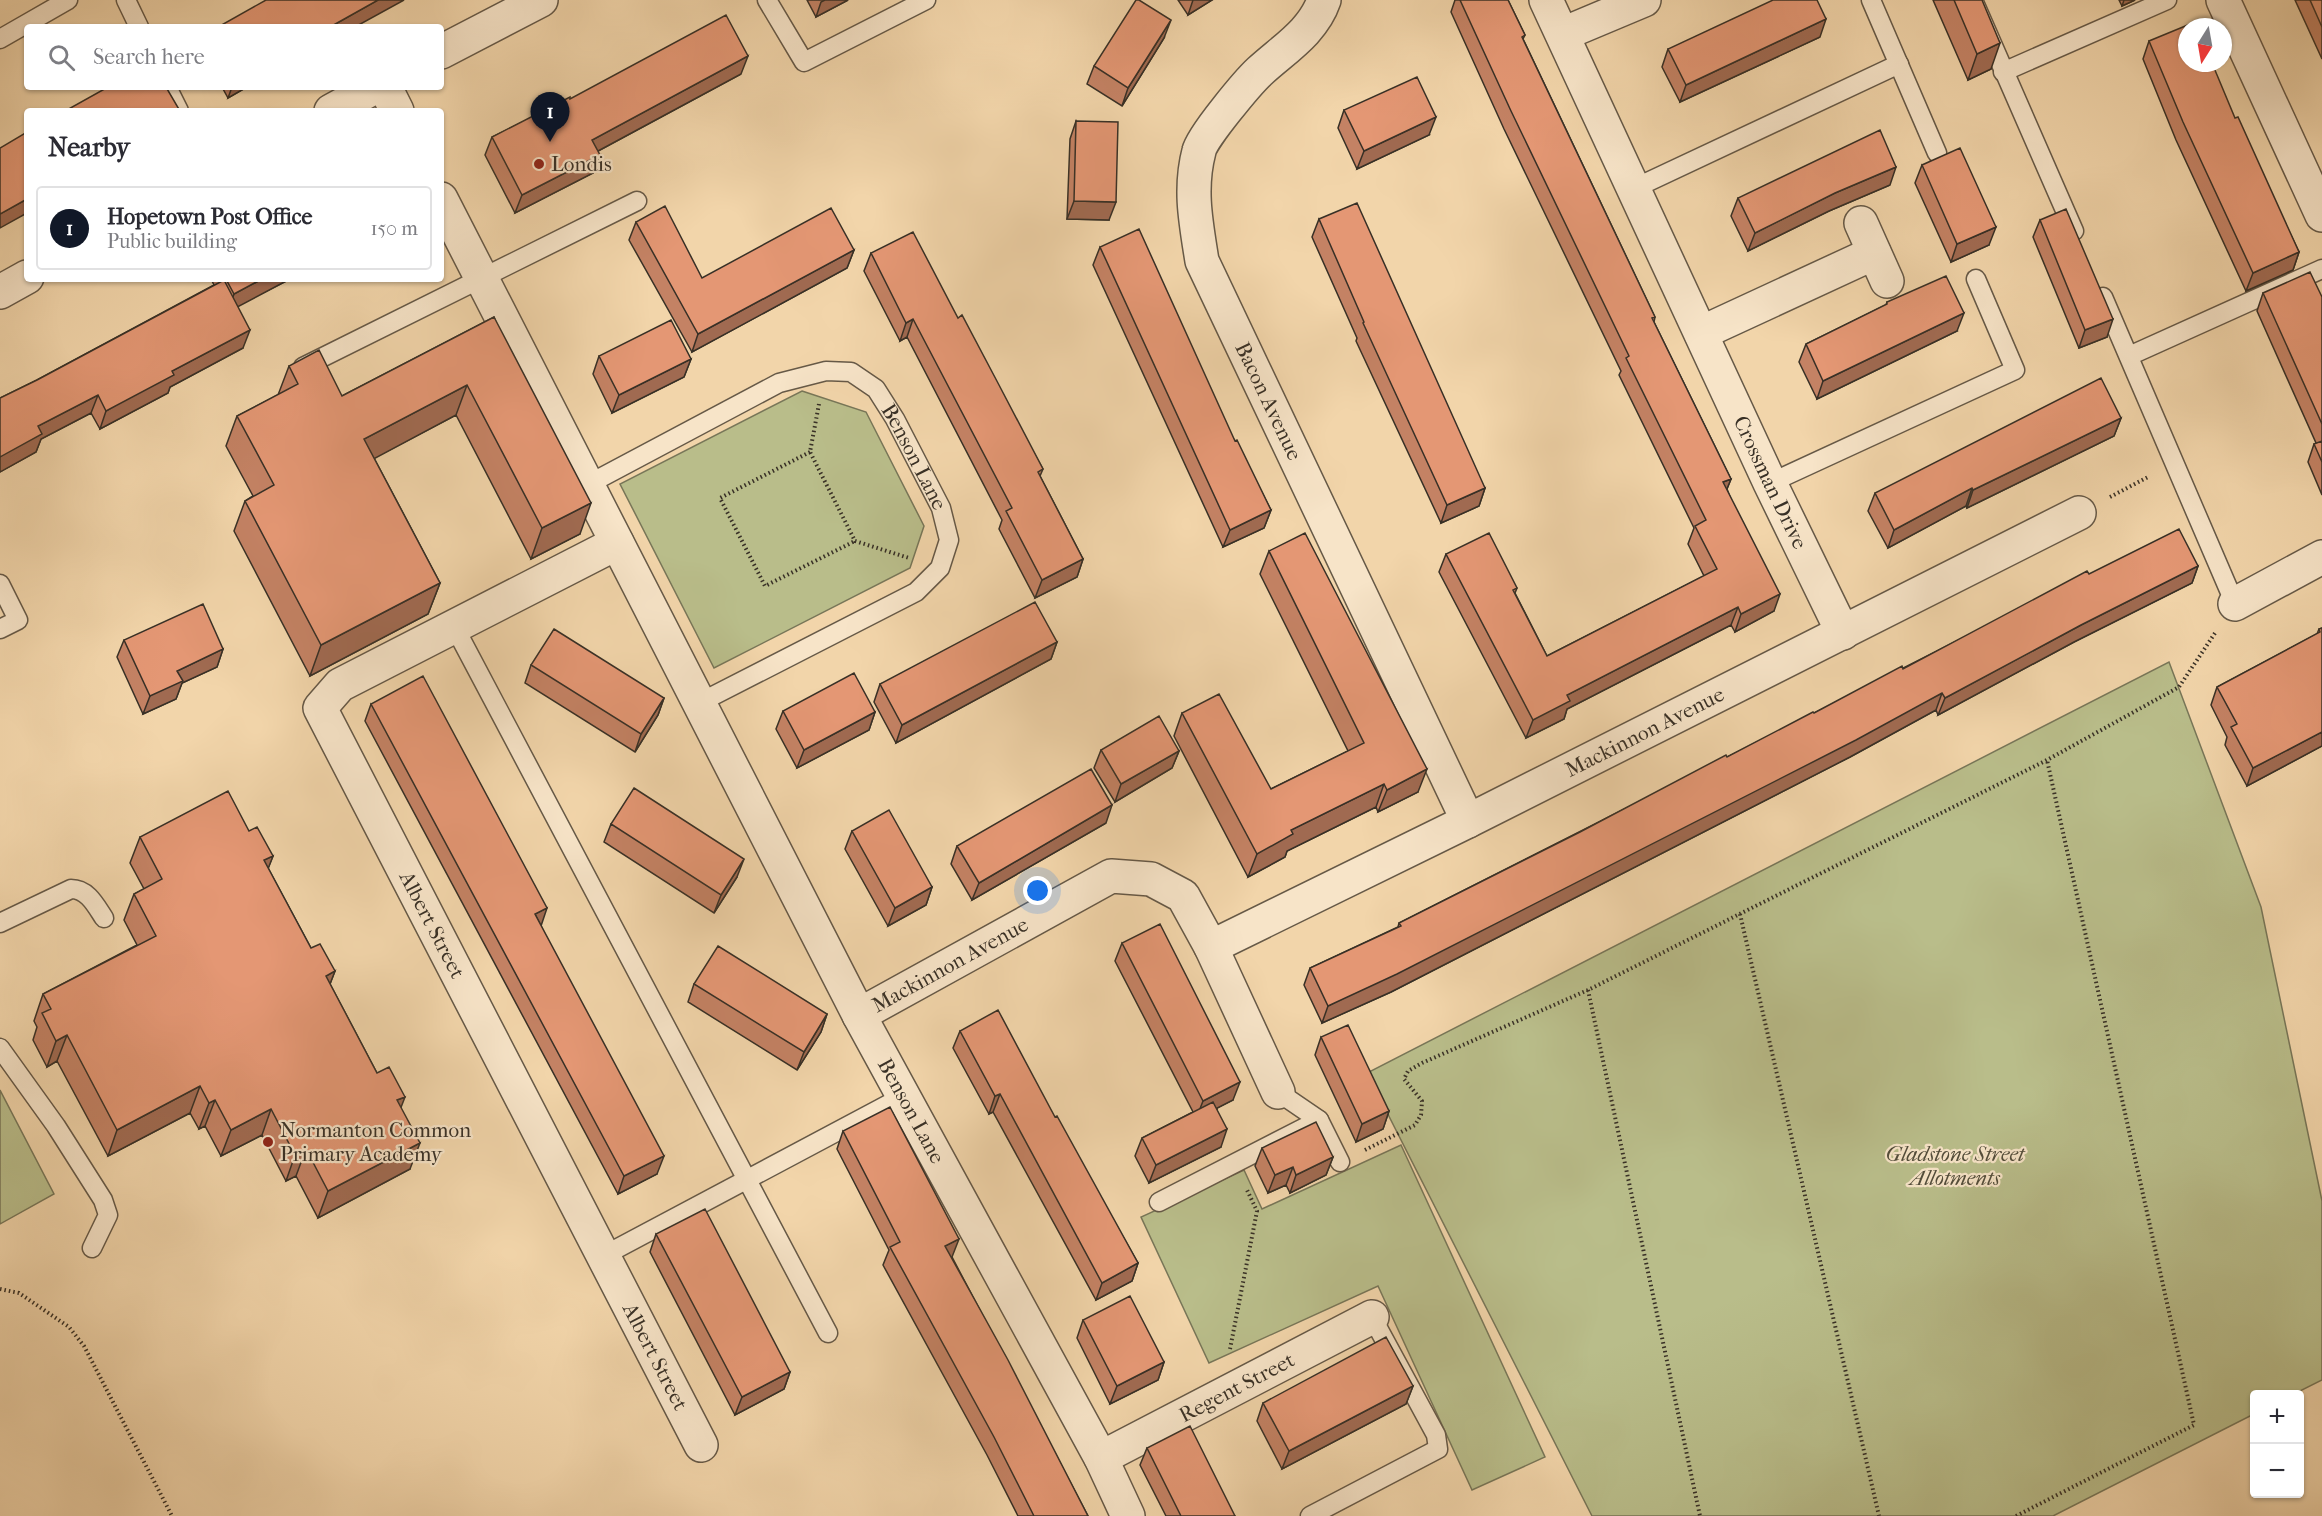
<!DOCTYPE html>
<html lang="en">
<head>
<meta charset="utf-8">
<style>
	:root { --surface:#fff; --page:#f7f7f7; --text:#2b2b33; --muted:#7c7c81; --line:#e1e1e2; --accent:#111827 }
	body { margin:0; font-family:"IM FELL French Canon",serif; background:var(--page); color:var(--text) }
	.controls { position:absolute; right:18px; bottom:18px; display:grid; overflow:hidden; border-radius:6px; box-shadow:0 2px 4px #0004 }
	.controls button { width:54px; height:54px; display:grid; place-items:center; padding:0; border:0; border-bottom:2px solid var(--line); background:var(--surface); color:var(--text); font:30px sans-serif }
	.compass { position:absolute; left:2178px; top:18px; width:54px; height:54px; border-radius:50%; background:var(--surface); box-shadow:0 2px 4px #0004; rotate:191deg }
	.you { position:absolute; left:1038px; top:891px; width:21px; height:21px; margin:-15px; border:4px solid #fff; border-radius:50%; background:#1a73e8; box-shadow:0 0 0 9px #1a73e833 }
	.badge { display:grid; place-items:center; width:39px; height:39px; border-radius:50%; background:var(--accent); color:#fff; font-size:20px; font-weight:700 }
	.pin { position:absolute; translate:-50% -50px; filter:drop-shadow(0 2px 3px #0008) }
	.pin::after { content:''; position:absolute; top:32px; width:21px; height:18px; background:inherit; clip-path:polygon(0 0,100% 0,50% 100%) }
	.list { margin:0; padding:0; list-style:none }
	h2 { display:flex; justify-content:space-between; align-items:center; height:78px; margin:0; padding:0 24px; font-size:26px }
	h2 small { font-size:20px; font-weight:400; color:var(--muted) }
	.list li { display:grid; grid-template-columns:39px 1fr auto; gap:18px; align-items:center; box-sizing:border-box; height:84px; margin:0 12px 12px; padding:0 12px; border:2px solid var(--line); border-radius:6px }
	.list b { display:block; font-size:22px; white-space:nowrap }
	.list p { margin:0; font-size:20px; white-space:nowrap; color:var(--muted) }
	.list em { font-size:20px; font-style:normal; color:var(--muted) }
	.icon { flex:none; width:33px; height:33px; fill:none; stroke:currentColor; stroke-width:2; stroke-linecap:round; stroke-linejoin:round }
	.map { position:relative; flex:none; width:2322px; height:1516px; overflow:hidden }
	.search { position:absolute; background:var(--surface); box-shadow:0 2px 4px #0004; left:24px; top:24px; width:420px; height:66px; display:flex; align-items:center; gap:15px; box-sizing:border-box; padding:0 21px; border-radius:6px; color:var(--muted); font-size:22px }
	.panel { position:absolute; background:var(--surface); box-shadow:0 2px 4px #0004; left:24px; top:108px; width:420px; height:174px; border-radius:6px }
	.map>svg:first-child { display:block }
	.green { fill:#b9bd8a; stroke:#787658; stroke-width:1.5 }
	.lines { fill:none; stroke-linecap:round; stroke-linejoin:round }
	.service-casing { stroke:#665947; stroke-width:21 }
	.minor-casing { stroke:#665947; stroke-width:36 }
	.tertiary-casing { stroke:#665947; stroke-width:36 }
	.path { stroke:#383026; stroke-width:4; stroke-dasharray:1.5 3; stroke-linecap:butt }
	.service { stroke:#f7e4c8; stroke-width:18 }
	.minor { stroke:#f7e4c8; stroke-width:33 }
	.tertiary { stroke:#f7e4c8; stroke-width:33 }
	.wall { fill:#c48264; stroke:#383026; stroke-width:1.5 }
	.shaded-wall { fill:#a06a51; stroke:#383026; stroke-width:1.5 }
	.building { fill:#e49774; stroke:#383026; stroke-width:1.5 }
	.poi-dot { fill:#8f2418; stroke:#f7e4c8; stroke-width:2 }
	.labels { text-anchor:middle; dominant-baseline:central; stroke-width:4.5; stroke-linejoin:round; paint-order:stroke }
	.poi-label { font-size:21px; fill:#383026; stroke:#f7e4c8; text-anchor:start }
	.street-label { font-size:21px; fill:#383026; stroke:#f7e4c8 }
	.park-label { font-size:21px; font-style:italic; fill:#524c3a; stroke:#f7e4c8 }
</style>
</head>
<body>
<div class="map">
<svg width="2322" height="1516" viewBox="0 0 2322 1516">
	<rect width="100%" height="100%" fill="#f2d5aa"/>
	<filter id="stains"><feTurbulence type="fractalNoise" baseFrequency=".00333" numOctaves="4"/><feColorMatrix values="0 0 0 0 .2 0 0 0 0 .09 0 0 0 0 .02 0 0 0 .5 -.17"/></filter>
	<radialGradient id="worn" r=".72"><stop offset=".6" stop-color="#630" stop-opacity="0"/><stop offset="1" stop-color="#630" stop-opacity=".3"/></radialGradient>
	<path class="green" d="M802,391L866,412L924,526L910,568L714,668L620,484Z
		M2169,662L2261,907L2322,1201V1380L2294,1394H2254V1414L2053,1516H1592L1367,1073Z
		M0,1090L54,1194L0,1224Z
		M1401,1145L1545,1457L1472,1490L1378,1286L1209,1363L1141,1217L1244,1170L1262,1209Z"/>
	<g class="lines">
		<defs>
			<g id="service">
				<path d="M126,0L139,27"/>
				<path d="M767,0L804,62L926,0"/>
				<path d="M1871,0L1937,153"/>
				<path d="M1973,0L2074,231"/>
				<path d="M0,39L68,0"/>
				<path d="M2003,72L2167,0"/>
				<path d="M167,87L179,111"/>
				<path d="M1635,188L1899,64"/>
				<path d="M2103,297L2235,604"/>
				<path d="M2129,356L2322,269"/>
				<path d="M303,367L637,201"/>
				<path d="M1770,483L2015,370L1976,279"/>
				<path id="s1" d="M587,485L779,383L826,371L851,372L876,389L895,419L941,508L949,540L940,568L916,592L699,703"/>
				<path d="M0,584L18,620L0,629"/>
				<path d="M454,626L828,1333"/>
				<path d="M0,923L71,889C88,889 96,906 104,918"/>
				<path d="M0,1048L56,1126L103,1200L108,1215L92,1248"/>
				<path d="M1278,1092L1319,1120L1340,1162"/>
				<path d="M1159,1202L1319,1120"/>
				<path d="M603,1256L902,1097"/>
				<path d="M1310,1516L1438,1449L1436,1435L1372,1317"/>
			</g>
			<g id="minor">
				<path id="s2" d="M1324,0C1313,32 1284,49 1260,71C1248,82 1202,137 1199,151C1189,189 1196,223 1202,261L1468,821"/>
				<path id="s3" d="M1546,0L1770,483L1843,633"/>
				<path d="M2223,0L2322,215"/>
				<path d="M1563,34L1644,0"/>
				<path d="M385,87L397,111"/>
				<path id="s4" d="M441,199L859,1015L1101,1458L1128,1516"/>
				<path d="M1861,223L1887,281"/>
				<path d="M1701,333L1874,253"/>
				<path id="s5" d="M617,543L340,685L320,708L701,1445"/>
				<path d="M2235,604L2322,557"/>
				<path id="s6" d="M1211,947L1468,821L2079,513"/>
				<path id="s7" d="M859,1015L1111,876L1151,879L1183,896L1211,947L1278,1092"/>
				<path id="s8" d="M1101,1458L1372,1317"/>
			</g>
			<path id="tertiary" d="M441,52L541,0
				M331,111L375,87
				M0,292L27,277"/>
		</defs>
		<use href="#service" class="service-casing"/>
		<use href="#minor" class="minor-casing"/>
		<use href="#tertiary" class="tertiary-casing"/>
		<path class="path" d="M819,404L810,452L855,541L909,558
			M810,452L720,498L765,586L855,541
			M2110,497L2148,477
			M1740,914L1879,1516
			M1588,990L1700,1516
			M1365,1150L1415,1125L1421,1115L1422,1101L1404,1079L1408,1071L1422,1063L1588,990L2047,760L2179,687L2215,633
			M0,1289L19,1293L69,1327L84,1346L172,1516
			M1230,1349L1257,1211L1247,1190
			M2016,1516L2194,1425L2047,760"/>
		<use href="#service" class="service"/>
		<use href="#minor" class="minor"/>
		<use href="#tertiary" class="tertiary"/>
	</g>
	<path class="wall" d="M807,0H848L816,17Z
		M1178,0H1212L1188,15Z
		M1455,0H1508L1525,35L1523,39L1655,317L1654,322L1731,479L1727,489L1774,611L1735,632L1731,625L1567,709L1564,719L1526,738L1439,572L1446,554L1517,588L1515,593L1547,656L1704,576L1688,544L1694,528L1619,375L1621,371L1504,129L1451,12Z
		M1933,0H1982L1991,69L1968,80Z
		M2119,0H2135L2122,6Z
		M2295,0H2322V59Z
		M1820,37L1680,102L1662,67L1668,49Z
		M1164,38L1122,106L1087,84L1094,66Z
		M2149,41L2235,118L2299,252L2293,270L2246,291L2176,140L2143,59Z
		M741,74L598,151L593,173L515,213L485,155L492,137L570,99Z
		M222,87H247L228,98Z
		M1344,110L1429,135L1357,169L1338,128Z
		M1076,121L1109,220L1067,219L1070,139Z
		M1922,165L1989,245L1951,262L1915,183Z
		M1890,185L1829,211L1748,251L1731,216L1738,198Z
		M1319,219L1485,488L1479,506L1441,523L1356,341L1357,338L1312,237Z
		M2040,220L2107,337L2079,348L2033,237Z
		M636,222L702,278L854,250L847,268L692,352L629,240Z
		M1100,247L1235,441L1271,510L1264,528L1223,547L1093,265Z
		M871,253L958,318L1043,469L1040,476L1083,559L1077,577L1035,598L999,529L1002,520L907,337L900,341L864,271Z
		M211,279H290L237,306L243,348L170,387L168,393L100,429L91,413L41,439L36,452L0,472V398L37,380L214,285Z
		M2263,293L2322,297V495L2308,462L2314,444L2316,443L2257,311Z
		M1887,302L1957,331L1817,399L1799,362L1806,344L1886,305Z
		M494,317L580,534L531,559L456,415L374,458L440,583L428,614L310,676L234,531L245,501L253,496L226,446L237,416L278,395L289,366L342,396Z
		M599,356L691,359L684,377L612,413L593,374Z
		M2121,418L2114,436L1967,508L1966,506L1888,548L1868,511L1875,493Z
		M1269,551L1418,792L1378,812L1376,807L1287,851L1285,857L1248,877L1174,736L1182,713L1271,789L1348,751L1260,574Z
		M2198,566L2192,583L2074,642L1938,715L1936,710L1850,757L1391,992L1322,1023L1304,985L1310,968L1398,927L1399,923L2089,574Z
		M2322,628V746L2247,786L2225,745L2227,737L2211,705L2217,687L2317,634L2319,629Z
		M124,640L223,649L217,667L182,683L176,699L143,714L117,657Z
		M1057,642L1051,659L896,743L874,702L880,684Z
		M531,665L664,698L658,715L635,752L525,683Z
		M371,704L541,926L657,1174L618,1194L365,721Z
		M783,711L875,712L869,730L797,768L776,729Z
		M1101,750L1179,751L1172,768L1115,802L1094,768Z
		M1106,823L972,900L951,864L957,846Z
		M611,824L737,877L714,913L604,842Z
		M852,831L932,887L926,905L888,926L845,849Z
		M140,837L273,856L268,868L311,948L335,971L330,984L377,1073L401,1107L410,1169L318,1218L296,1176L286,1181L262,1135L221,1156L205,1126L199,1129L190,1113L108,1156L57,1061L47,1067L33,1040L37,1027L34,1021L43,994L137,945L124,920L134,894L144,889L130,863Z
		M1122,943L1233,1100L1217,1108L1221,1147L1149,1183L1135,1156L1142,1138L1193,1112L1115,961Z
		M694,984L827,1014L821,1032L797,1070L688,1002Z
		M960,1031L1055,1117L1138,1263L1132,1281L1096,1300L993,1112L989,1114L953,1048Z
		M1321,1037L1389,1111L1383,1129L1356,1142L1315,1055Z
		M843,1131L952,1257L1088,1516H1018L987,1455L883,1265L889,1250L837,1149Z
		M1262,1148L1333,1157L1326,1175L1290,1193L1286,1185L1268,1193L1255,1166Z
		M656,1234L790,1372L784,1389L735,1415L650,1252Z
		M1083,1320L1164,1362L1158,1380L1110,1404L1077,1338Z
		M1413,1386L1406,1404L1282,1469L1257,1421L1263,1403Z
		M1147,1448L1235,1516H1166L1140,1465Z"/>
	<path class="shaded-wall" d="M378,0H404L355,27H330Z
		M825,0H848L816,17L821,2Z
		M1193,0H1212L1188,15Z
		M2124,0H2135L2122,6Z
		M1826,19L1820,37L1680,102L1686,85Z
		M1171,20L1164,38L1122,106L1128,88Z
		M2000,43L1991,69L1968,80L1977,54Z
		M748,56L741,74L585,158L592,140Z
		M232,87H247L228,98Z
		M1436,117L1429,135L1357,169L1364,151Z
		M600,155L593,173L515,213L522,195Z
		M1896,167L1890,185L1829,211L1748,251L1755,233L1835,193Z
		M27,199V213L0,228V214Z
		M1074,201L1116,202L1109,220L1067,219Z
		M1996,227L1989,245L1951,262L1957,244Z
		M854,250L847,268L692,352L698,334Z
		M2299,252L2293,270L2246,291L2253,273Z
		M262,279H290L228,312L234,294Z
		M1964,313L1957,331L1817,399L1823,381Z
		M913,319L907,337L900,341L906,323Z
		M2113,319L2107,337L2079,348L2085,330Z
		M250,330L243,348L170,387L168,393L100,429L106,411L172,371Z
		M691,359L684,377L612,413L619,395Z
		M467,385L456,415L353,470L364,439Z
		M98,395L91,413L41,439L36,452L0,472V457L38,426Z
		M2121,418L2114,436L1967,508L1973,490Z
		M1731,479L1724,496L1723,482Z
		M1485,488L1479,506L1441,523L1447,505Z
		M1972,488L1966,506L1888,548L1894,530Z
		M591,503L580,534L531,559L542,528Z
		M1271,510L1264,528L1223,547L1230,530Z
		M1083,559L1077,577L1035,598L1042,580Z
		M2198,566L2192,583L2074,642L1938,715L1945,698L2081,625Z
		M440,583L428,614L310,676L321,645Z
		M1780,594L1774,611L1735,632L1741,614Z
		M1738,607L1731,625L1567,709L1564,719L1526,738L1533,720L1567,695Z
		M1057,642L1051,659L896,743L902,725Z
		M223,649L217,667L182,683L176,699L143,714L150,696L177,671Z
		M1942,693L1936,710L1850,757L1391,992L1322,1023L1328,1006Z
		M664,698L658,715L635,752L641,734Z
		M875,712L869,730L797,768L804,750Z
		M2322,732V746L2247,786L2253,768Z
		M1179,751L1172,768L1115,802L1121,784Z
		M1427,769L1418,792L1378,812L1387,790Z
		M1384,784L1376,807L1287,851L1285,857L1248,877L1257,854L1291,830Z
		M1112,805L1106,823L972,900L979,883Z
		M273,856L263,882L264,860Z
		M744,859L737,877L714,913L721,895Z
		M932,887L926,905L888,926L895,908Z
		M547,908L541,926L535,914Z
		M335,971L325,997L326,976Z
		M827,1014L821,1032L797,1070L804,1052Z
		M67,1035L57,1061L47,1067L56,1041Z
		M1240,1082L1233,1100L1196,1119L1203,1101Z
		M200,1086L190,1113L108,1156L117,1130Z
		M1000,1094L993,1112L989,1114L995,1096Z
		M405,1097L395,1123L397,1100Z
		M215,1100L205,1126L199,1129L209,1103Z
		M271,1109L262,1135L221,1156L231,1130Z
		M1389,1111L1383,1129L1356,1142L1362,1124Z
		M1227,1129L1221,1147L1149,1183L1156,1165Z
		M420,1143L410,1169L318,1218L328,1191Z
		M306,1149L296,1176L286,1181L295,1155Z
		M664,1156L657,1174L618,1194L624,1176Z
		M1333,1157L1326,1175L1290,1193L1296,1175Z
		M1293,1167L1286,1185L1268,1193L1275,1175Z
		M959,1239L952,1257L939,1264L945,1246Z
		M1138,1263L1132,1281L1096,1300L1102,1283Z
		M1164,1362L1158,1380L1110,1404L1117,1386Z
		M790,1372L784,1389L735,1415L742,1397Z
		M1413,1386L1406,1404L1282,1469L1289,1451Z"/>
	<path class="building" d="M266,0H378L330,27H218Z
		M1136,0H1139L1171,20L1128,88L1094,66Z
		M1460,0H1508L1525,35L1522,37L1655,317L1652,318L1731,479L1723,482L1780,594L1741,614L1738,607L1567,695L1570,701L1533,720L1446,554L1489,533L1517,588L1513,590L1547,656L1717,569L1695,526L1706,520L1626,358L1629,356L1511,111Z
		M1773,0H1817L1826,19L1686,85L1668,49Z
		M1954,0H1982L2000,43L1977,54Z
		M2310,0H2322V27Z
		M726,15L748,56L592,140L600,155L522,195L492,137L570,97V99Z
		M2195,22L2197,27H2187V63H2212L2235,118L2238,117L2299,252L2253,273L2183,122L2149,41Z
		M1417,77L1436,117L1364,151L1344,110Z
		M108,87H166L180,111H65Z
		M1076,121L1118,122L1116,202L1074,201Z
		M1880,130L1896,167L1835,193L1755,233L1738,198Z
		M27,132V199L0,214V148Z
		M1960,148L1996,227L1957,244L1922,165Z
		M1357,203L1485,488L1447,505L1363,323L1364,322L1319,219Z
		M665,206L702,278L831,208L854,250L698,334L636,222Z
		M2066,209L2113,319L2085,330L2040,220Z
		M1139,229L1235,441L1237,440L1271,510L1230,530L1100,247Z
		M913,232L958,318L962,315L999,385L1043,469L1038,472L1083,559L1042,580L1006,511L1012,508L913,319L906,323L871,253Z
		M2310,272L2322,297V424L2263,293Z
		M1946,276L1964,313L1823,381L1806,344L1887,304V302Z
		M226,279H262L234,294Z
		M224,280L250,330L172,371L174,375L106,411L98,395L38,426L42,434L0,457V398L37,380Z
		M494,317L591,503L542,528L467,385L364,439L440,583L321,645L245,501L274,485L237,416L298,384L289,366L319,350L342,396Z
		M671,320L691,359L619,395L599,356Z
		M2101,378L2121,418L1973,490L1972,488L1894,530L1875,493Z
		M2322,441V462L2314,444Z
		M2179,529L2198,566L2081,625L1945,698L1942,693L1856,740L1397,974L1328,1006L1310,968L1401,926L1399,923L1580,832L1726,755L1727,757L1813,712L1814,713L1902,666L1903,669L2087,571L2089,574Z
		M1305,533L1427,769L1387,790L1384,784L1291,830L1293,834L1257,854L1182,713L1219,694L1271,789L1364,743L1269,551Z
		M1035,602L1057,642L902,725L880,684Z
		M203,604L223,649L177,671L183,681L150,696L124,640Z
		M2322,628V732L2253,768L2231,727L2237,724L2217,687L2320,632L2319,629Z
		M554,629L664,698L641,734L531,665Z
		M854,673L875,712L804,750L783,711Z
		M423,676L547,908L535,914L664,1156L624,1176L371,704Z
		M1159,716L1179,751L1121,784L1101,750Z
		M1091,769L1112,805L979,883L957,846Z
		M634,788L744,859L721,895L611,824Z
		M228,791L249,831L257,827L273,856L264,860L311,948L320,944L335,971L326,976L377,1073L389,1067L405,1097L397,1100L420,1143L328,1191L306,1149L295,1155L271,1109L231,1130L215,1100L209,1103L200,1086L117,1130L67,1035L56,1041L42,1013L51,1009L43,994L156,936L134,894L162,879L140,837Z
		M889,810L932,887L895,908L852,831Z
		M1160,924L1240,1082L1203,1101L1122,943Z
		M718,946L827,1014L804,1052L694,984Z
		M998,1010L1055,1117L1057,1116L1138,1263L1102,1283L1000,1094L995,1096L960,1031Z
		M1348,1025L1389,1111L1362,1124L1321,1037Z
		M1213,1102L1227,1129L1156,1165L1142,1138Z
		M890,1107L959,1239L945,1246L1008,1360L1088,1516H1034L994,1437L890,1247L900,1242L843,1131Z
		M1316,1122L1333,1157L1296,1175L1293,1167L1275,1175L1262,1148Z
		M705,1209L790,1372L742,1397L656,1234Z
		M1130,1296L1164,1362L1117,1386L1083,1320Z
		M1386,1337L1413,1386L1289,1451L1263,1403Z
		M1190,1426L1235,1516H1181L1147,1448Z"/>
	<g class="poi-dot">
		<circle cx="539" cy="164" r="6"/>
		<circle cx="268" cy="1142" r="6"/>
	</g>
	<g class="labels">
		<g class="poi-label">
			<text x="551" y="164">Londis</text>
			<text x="280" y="1130">Normanton Common<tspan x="280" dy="24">Primary Academy</tspan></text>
		</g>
		<g class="street-label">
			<text stroke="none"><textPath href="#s2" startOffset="464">Bacon Avenue</textPath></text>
			<text stroke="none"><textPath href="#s1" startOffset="399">Benson Lane</textPath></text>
			<text stroke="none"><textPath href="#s3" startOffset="532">Crossman Drive</textPath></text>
			<text stroke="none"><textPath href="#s6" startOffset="484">Mackinnon Avenue</textPath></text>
			<text stroke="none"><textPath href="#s5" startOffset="586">Albert Street</textPath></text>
			<text stroke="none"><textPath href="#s7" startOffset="104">Mackinnon Avenue</textPath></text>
			<text stroke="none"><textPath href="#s4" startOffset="1026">Benson Lane</textPath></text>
			<text stroke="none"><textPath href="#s5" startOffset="1072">Albert Street</textPath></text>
			<text stroke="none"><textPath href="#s8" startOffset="153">Regent Street</textPath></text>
		</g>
		<g class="park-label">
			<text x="1955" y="1154">Gladstone Street<tspan x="1955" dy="24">Allotments</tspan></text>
		</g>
	</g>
	<rect width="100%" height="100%" filter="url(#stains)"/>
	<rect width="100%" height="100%" fill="url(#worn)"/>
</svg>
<div class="controls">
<button>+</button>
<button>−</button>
</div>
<svg class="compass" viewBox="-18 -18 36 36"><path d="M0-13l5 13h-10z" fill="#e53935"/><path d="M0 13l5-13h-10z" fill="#7c7c81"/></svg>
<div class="you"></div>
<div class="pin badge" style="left:550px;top:142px">1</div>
<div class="search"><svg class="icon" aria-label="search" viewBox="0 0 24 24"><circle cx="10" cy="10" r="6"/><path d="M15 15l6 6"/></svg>Search here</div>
<section class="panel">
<h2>Nearby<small></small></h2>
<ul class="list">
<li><span class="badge">1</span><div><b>Hopetown Post Office</b><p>Public building</p></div><em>150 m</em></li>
</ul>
</section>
</div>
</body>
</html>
